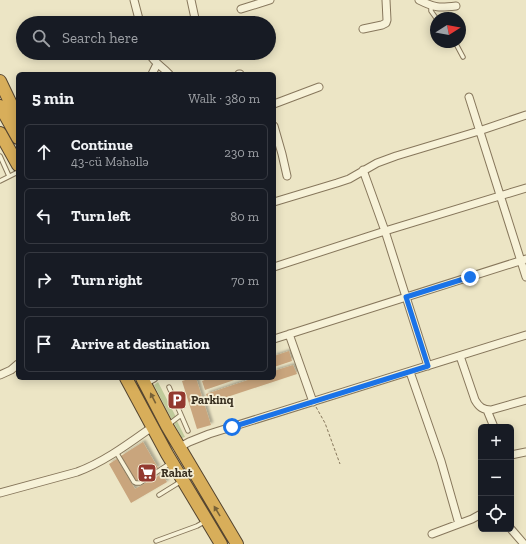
<!DOCTYPE html>
<html lang="en">
<head>
<meta charset="utf-8">
<style>
	:root { --surface:#171b24; --page:#20242c; --text:#f1f3f6; --muted:#9ea1a6; --line:#363941 }
	body { margin:0; font-family:"Zilla Slab",serif; background:var(--page); color:var(--text) }
	.controls { position:absolute; right:12px; bottom:12px; display:grid; overflow:hidden; border-radius:6px; box-shadow:0 2px 10px #0003 }
	.controls button { width:36px; height:36px; display:grid; place-items:center; padding:0; border:0; border-bottom:1px solid var(--line); background:var(--surface); color:var(--text); font:20px sans-serif }
	.compass { position:absolute; left:430px; top:12px; width:36px; height:36px; border-radius:50%; background:var(--surface); box-shadow:0 2px 10px #0003; rotate:79deg }
	.stop { position:absolute; width:12px; height:12px; margin:-9px; border:3px solid #1a73e8; border-radius:50%; background:#fff }
	.stop.end { background:#1a73e8; border-color:#fff; box-shadow:0 1px 4px #0008 }
	.list { margin:0; padding:0; list-style:none }
	h2 { display:flex; justify-content:space-between; align-items:center; height:52px; margin:0; padding:0 16px; font-size:17px }
	h2 small { font-size:13px; font-weight:400; color:var(--muted) }
	.list li { display:grid; grid-template-columns:26px 1fr auto; gap:12px; align-items:center; box-sizing:border-box; height:56px; margin:0 8px 8px; padding:0 8px; border:1px solid var(--line); border-radius:6px }
	.list b { display:block; font-size:15px; white-space:nowrap }
	.list p { margin:0; font-size:13px; white-space:nowrap; color:var(--muted) }
	.list em { font-size:13px; font-style:normal; color:var(--muted) }
	.icon { flex:none; width:22px; height:22px; fill:none; stroke:currentColor; stroke-width:2; stroke-linecap:round; stroke-linejoin:round }
	.map { position:relative; flex:none; width:526px; height:544px; overflow:hidden }
	.search { position:absolute; background:var(--surface); box-shadow:0 2px 10px #0003; left:16px; top:16px; width:260px; height:44px; display:flex; align-items:center; gap:10px; box-sizing:border-box; padding:0 14px; border-radius:22px; color:var(--muted); font-size:15px }
	.panel { position:absolute; background:var(--surface); box-shadow:0 2px 10px #0003; left:16px; top:72px; width:260px; height:308px; border-radius:6px }
	.map>svg:first-child { display:block }
	.green { fill:#bfca9a }
	.building { fill:#c9a57d; filter:url(#shadow) }
	.lines { fill:none; stroke-linecap:round; stroke-linejoin:round }
	.lane-casing { stroke:#87775c; stroke-width:5.5 }
	.street-casing { stroke:#87775c; stroke-width:9 }
	.highway-casing { stroke:#554530; stroke-width:14 }
	.path { stroke:#87775c; stroke-width:1; stroke-dasharray:3 2; stroke-linecap:butt }
	.lane { stroke:#f7f2d8; stroke-width:3.5 }
	.street { stroke:#f7f2d8; stroke-width:7 }
	.highway { stroke:#d8ae5a; stroke-width:12 }
	.oneway { fill:#776137 }
	.route { stroke:#1a73e8; stroke-width:5 }
	.labels { text-anchor:middle; dominant-baseline:central; stroke-width:3.5; stroke-linejoin:round; paint-order:stroke }
	.poi-label { font-size:12px; font-weight:bold; fill:#372e1f; stroke:#f4eed5; text-anchor:start }
</style>
</head>
<body>
<div class="map">
<svg width="526" height="544" viewBox="0 0 526 544">
	<defs>
		<filter id="shadow"><feDropShadow dx="2.5" dy="-2.5" stdDeviation="1" flood-color="#0004"/></filter>
	</defs>
	<rect width="100%" height="100%" fill="#ece5c5"/>
	<path class="green" d="M158,382L176,417L172,420L154,385Z
		M177,421L185,437L182,438L174,423Z"/>
	<path class="building" d="M289,351L292,361L274,367V356Z
		M293,365L297,374L209,403L206,394L254,378H274V371Z
		M192,378H196L211,425L197,429L182,381Z
		M210,378H240L205,390L202,381Z
		M143,442L158,468L136,481L121,456Z
		M117,459L135,489L162,474L167,482L131,503L109,464Z"/>
	<g class="lines">
		<defs>
			<path id="lane" d="M431,6V11L436,18
				M455,42L463,57
				M0,156L9,176
				M0,181L18,172
				M169,387L188,431
				M168,425L181,415
				M116,452L134,482L136,483H140L169,464
				M159,495L180,482
				M156,541L197,526L204,522"/>
			<path id="street" d="M134,0L140,23
				M191,0L196,23
				M419,0C435,8 439,8 456,6
				M241,9L270,0
				M363,29L382,25L386,23L387,20L386,0
				M149,53C154,63 162,66 169,74
				M152,74L157,64
				M239,74H240
				M469,97L526,277
				M274,104L319,87
				M274,126L282,154L287,176
				M363,170L385,231L428,366
				M274,202L337,183L349,179L377,163L396,156L479,131L526,115
				M274,267L385,231L526,188
				M289,334L313,402
				M274,339L526,259
				M460,356L475,400C479,407 483,410 491,410L526,400
				M410,372L441,461L459,524
				M0,375L11,370L18,364
				M145,383L154,378
				M487,410L494,427
				M180,447L189,442L209,434L526,335
				M511,455L526,452
				M0,493L77,472C104,462 128,444 152,427
				M511,529L524,544
				M432,534L472,519L481,514"/>
			<path id="highway" d="M0,81L11,104L18,122
				M0,106L18,138
				M0,133L18,165
				M126,378L167,454L221,544
				M142,378L167,426L237,544"/>
		</defs>
		<use href="#lane" class="lane-casing"/>
		<use href="#street" class="street-casing"/>
		<use href="#highway" class="highway-casing"/>
		<path class="path" d="M316,407L325,423L340,464"/>
		<use href="#lane" class="lane"/>
		<use href="#street" class="street"/>
		<use href="#highway" class="highway"/>
	</g>
	<defs><path id="oneway-solid" d="M-6-.8H1V-3.2L6.5 0L1 3.2V.8H-6Z"/></defs>
	<g class="oneway">
		<use href="#oneway-solid" transform="translate(153 398) rotate(-117)"/>
		<use href="#oneway-solid" transform="translate(217 511) rotate(-121)"/>
	</g>
	<g class="lines">
		<path class="route" d="M232,427L428,366L406,297L470,277"/>
	</g>
	<defs>
		<symbol id="parking-square" viewBox="-11 -11 22 22"><rect x="-9" y="-9" width="18" height="18" rx="4" fill="#93392f" stroke="#f4eed5"/><path d="M-3.5-5.5H1a3.5 3.5 0 0 1 0 7H-1V5.5H-3.5ZM-1-3.4V-.6H.8a1.4 1.4 0 0 0 0-2.8Z" fill="#fff"/></symbol>
		<symbol id="supermarket-square" viewBox="-11 -11 22 22"><rect x="-9" y="-9" width="18" height="18" rx="4" fill="#93392f" stroke="#f4eed5"/><path d="M-6-5.5h2.5l.6 2H6L4.5 2H-2.5L-4.4-4H-6ZM-1.5 3.2a1.3 1.3 0 1 0 .1 0ZM3 3.2a1.3 1.3 0 1 0 .1 0Z" fill="#fff"/></symbol>
	</defs>
	<g fill-rule="evenodd">
		<use href="#parking-square" x="166" y="389" width="22" height="22"/>
		<use href="#supermarket-square" x="136" y="462" width="22" height="22"/>
	</g>
	<g class="labels">
		<g class="poi-label">
			<text x="191" y="400">Parkinq</text>
			<text x="161" y="473">Rahat</text>
		</g>
	</g>
</svg>
<div class="controls">
<button>+</button>
<button>−</button>
<button><svg class="icon" aria-label="locate" viewBox="0 0 24 24"><circle cx="12" cy="12" r="6"/><path d="M12 2v4M12 18v4M2 12h4M18 12h4"/></svg></button>
</div>
<svg class="compass" viewBox="-18 -18 36 36"><path d="M0-13l5 13h-10z" fill="#e53935"/><path d="M0 13l5-13h-10z" fill="#9ea1a6"/></svg>
<div class="stop" style="left:232px;top:427px"></div>
<div class="stop end" style="left:470px;top:277px"></div>
<div class="search"><svg class="icon" aria-label="search" viewBox="0 0 24 24"><circle cx="10" cy="10" r="6"/><path d="M15 15l6 6"/></svg>Search here</div>
<section class="panel">
<h2>5 min<small>Walk · 380 m</small></h2>
<ul class="list">
<li><svg class="icon" aria-label="ahead" viewBox="0 0 24 24"><path d="M12 20V5M6 11l6-6 6 6"/></svg><div><b>Continue</b><p>43-cü Məhəllə</p></div><em>230 m</em></li>
<li><svg class="icon" aria-label="left" viewBox="0 0 24 24"><path d="M17 20v-9H6M10 6l-5 5 5 5"/></svg><div><b>Turn left</b></div><em>80 m</em></li>
<li><svg class="icon" aria-label="right" viewBox="0 0 24 24"><path d="M7 20v-9h11M14 6l5 5-5 5"/></svg><div><b>Turn right</b></div><em>70 m</em></li>
<li><svg class="icon" aria-label="arrive" viewBox="0 0 24 24"><path d="M6 21V4h12l-3 4 3 4H6"/></svg><div><b>Arrive at destination</b></div></li>
</ul>
</section>
</div>
</body>
</html>
